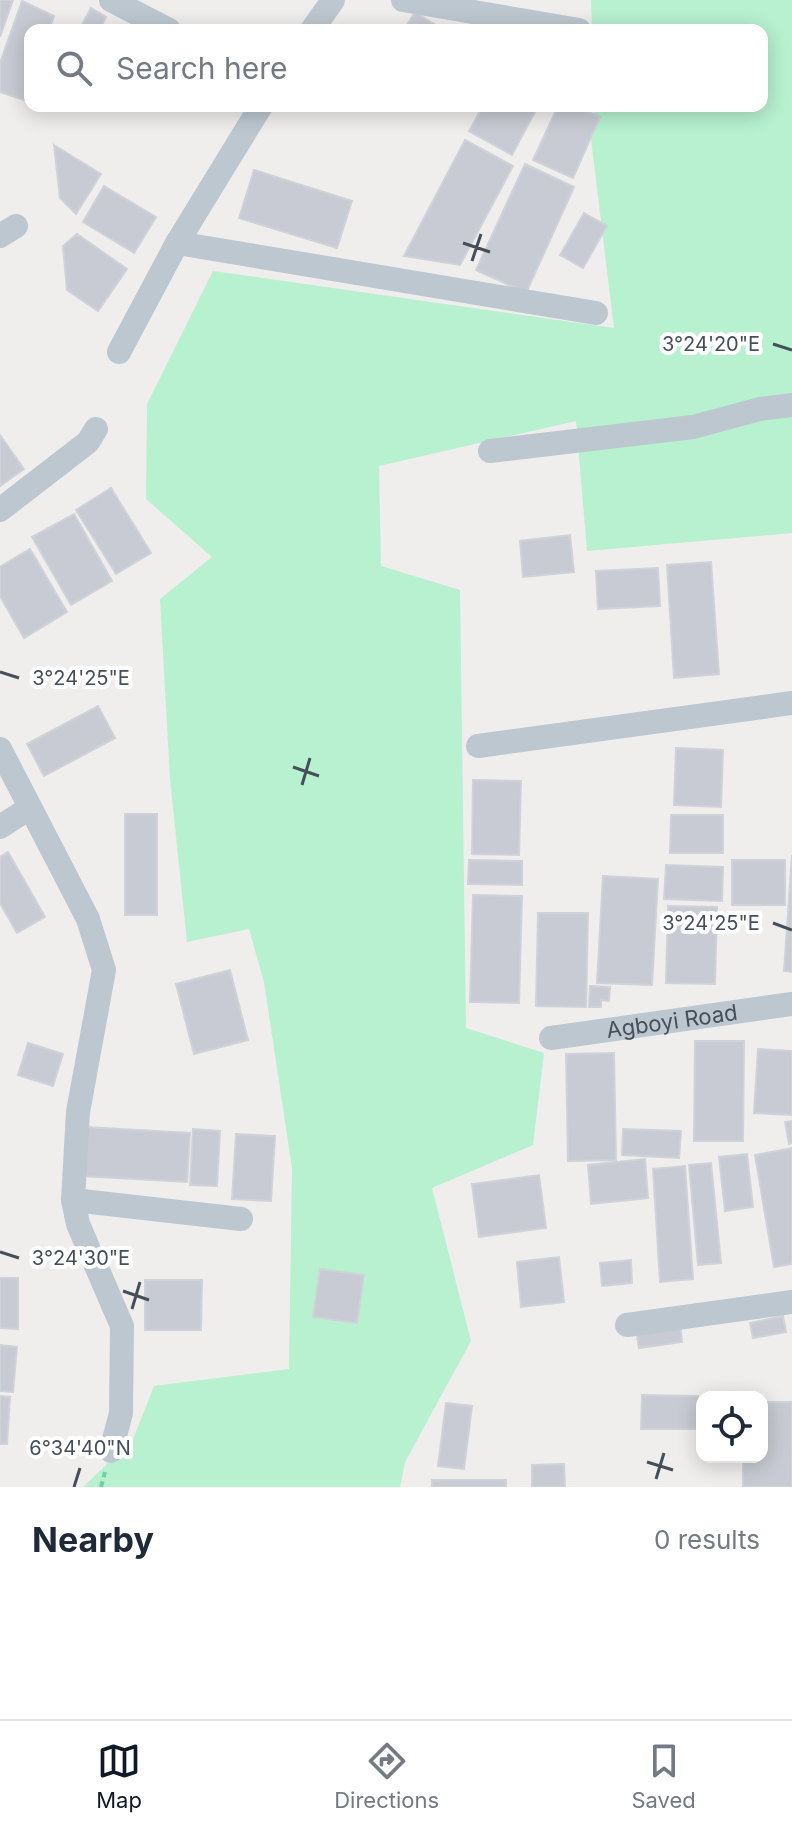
<!DOCTYPE html>
<html lang="en">
<head>
<meta charset="utf-8">
<style>
	:root { --surface:#fff; --page:#f6f6f7; --text:#1f2937; --muted:#747a83; --line:#e0e1e3; --accent:#111827 }
	body { margin:0; font-family:Inter,sans-serif; background:var(--page); color:var(--text) }
	.controls { position:absolute; right:24px; bottom:24px; display:grid; overflow:hidden; border-radius:16px; box-shadow:0 4px 20px #0003 }
	.controls button { width:72px; height:72px; display:grid; place-items:center; padding:0; border:0; border-bottom:2px solid var(--line); background:var(--surface); color:var(--text); font:40px sans-serif }
	.list { margin:0; padding:0; list-style:none }
	h2 { display:flex; justify-content:space-between; align-items:center; height:104px; margin:0; padding:0 32px; font-size:34px }
	h2 small { font-size:26px; font-weight:400; color:var(--muted) }
	.icon { flex:none; width:44px; height:44px; fill:none; stroke:currentColor; stroke-width:2; stroke-linecap:round; stroke-linejoin:round }
	.map { position:relative; flex:none; width:792px; height:1487px; overflow:hidden }
	.search { position:absolute; background:var(--surface); box-shadow:0 4px 20px #0003; left:24px; right:24px; top:24px; height:88px; display:flex; align-items:center; gap:20px; box-sizing:border-box; padding:0 28px; border-radius:16px; color:var(--muted); font-size:30px }
	.sheet { height:232px; background:var(--surface) }
	nav { display:flex; justify-content:space-around; align-items:center; box-sizing:border-box; height:112px; border-top:2px solid var(--line); background:var(--surface); font-size:22px; color:var(--muted) }
	nav a { display:grid; justify-items:center; gap:4px }
	nav .on { color:var(--accent) }
	.map>svg:first-child { display:block }
	.green { fill:#b7f1d0 }
	.building { fill:#c8cbd3; stroke:#d0d2d9; stroke-width:2 }
	.lines { fill:none; stroke-linecap:round; stroke-linejoin:round }
	.path { stroke:#6dd1a4; stroke-width:4; stroke-dasharray:6 4; stroke-linecap:butt }
	.minor { stroke:#bcc7d0; stroke-width:24 }
	.ticks { fill:none; stroke:#444f5b; stroke-width:3 }
	.labels { text-anchor:middle; dominant-baseline:central; stroke-width:8; stroke-linejoin:round; paint-order:stroke }
	.street-label { font-size:22px; fill:#444f5b; stroke:#fff }
	.ticks-label { font-size:20px; text-anchor:middle; fill:#444f5b; stroke:#fff; stroke-width:8; stroke-linejoin:round; paint-order:stroke }
</style>
</head>
<body>
<div class="map">
<svg width="792" height="1487" viewBox="0 0 792 1487">
	<rect width="100%" height="100%" fill="#f0eded"/>
	<path class="green" d="M591,0H792V533L587,551L576,421L379,466L381,566L460,590L466,1028L544,1053L533,1145L432,1188L471,1341L405,1462L400,1487H83L133,1439L154,1386L289,1369L292,1168L264,982L249,929L187,942L170,779L160,599L212,557L146,499L147,404L213,271L614,328L591,139L595,106H762V30H592Z"/>
	<path class="building" d="M0,0H13L0,37Z
		M22,1L54,16L49,30H30V83L24,100L0,92V63Z
		M91,8L106,17L100,30L81,27Z
		M415,12L444,30H404Z
		M483,106H538L512,155L469,131Z
		M558,106H576L600,117L573,178L533,160Z
		M465,140L513,166L460,265L404,256Z
		M54,145L101,174L76,214L60,198Z
		M525,164L574,187L526,293L476,270Z
		M254,170L352,201L337,248L239,218Z
		M104,186L156,217L134,253L83,222Z
		M584,213L607,226L583,268L560,255Z
		M77,234L127,269L98,311L67,290L63,246Z
		M0,435L24,469L0,486Z
		M111,488L151,553L116,574L76,510Z
		M74,514L112,581L71,605L32,537Z
		M570,535L574,572L523,577L520,541Z
		M30,549L67,612L24,638L0,596V567Z
		M711,562L719,674L674,678L667,565Z
		M658,568L660,606L598,609L596,571Z
		M98,706L115,738L44,776L27,744Z
		M676,748L723,750L721,807L674,805Z
		M473,780L521,781L519,855L472,854Z
		M125,814H157V915H125Z
		M671,815H723V853H670Z
		M8,852L45,917L17,933L0,903V857Z
		M792,855V972L784,971Z
		M469,860L522,861V885L468,884Z
		M732,860H785V905H732Z
		M666,865L723,867L722,901L664,899Z
		M603,876L658,879L652,985L597,983Z
		M473,895L522,896L519,1003L470,1002Z
		M668,906L717,907L715,984L666,983Z
		M538,913H588L586,1007L536,1006Z
		M230,970L248,1040L194,1054L176,984Z
		M590,986L610,987L609,1001L601,1000V1007H589Z
		M695,1041H744L743,1141H694Z
		M28,1043L63,1054L53,1086L18,1075Z
		M758,1049L792,1051V1115L754,1113Z
		M614,1053L616,1160L568,1161L566,1054Z
		M792,1121V1143L789,1144L785,1122Z
		M86,1127L190,1133L187,1182L82,1176Z
		M193,1129L220,1131L217,1186L190,1185Z
		M623,1129L681,1131L679,1158L622,1155Z
		M236,1134L275,1136L271,1201L232,1199Z
		M792,1148V1264L774,1267L755,1155Z
		M747,1154L753,1207L725,1211L719,1157Z
		M645,1159L648,1198L591,1204L588,1165Z
		M711,1163L721,1263L698,1265L689,1165Z
		M685,1166L693,1279L660,1282L653,1169Z
		M539,1175L546,1228L479,1237L472,1184Z
		M559,1257L564,1302L521,1307L517,1262Z
		M631,1260L632,1283L602,1286L600,1263Z
		M320,1269L364,1275L357,1323L313,1317Z
		M0,1278H18V1329L0,1328Z
		M145,1280H202L201,1330H145Z
		M783,1316L786,1332L753,1338L750,1323Z
		M680,1323L682,1342L639,1348L636,1329Z
		M0,1345L17,1347L13,1392L0,1391Z
		M642,1395L698,1396L697,1429H641Z
		M0,1396L10,1397L7,1444H0Z
		M762,1402H792V1487H743V1457H762Z
		M446,1403L472,1406L464,1469L438,1466Z
		M564,1464L565,1487H532V1465Z
		M432,1480H506V1487H432Z"/>
	<g class="lines">
		<path class="path" d="M101,1487L105,1472"/>
		<g class="minor">
			<path d="M111,0L169,30"/>
			<path d="M403,0L579,30"/>
			<path d="M312,30L333,0"/>
			<path d="M0,236L16,226"/>
			<path d="M177,243L596,313"/>
			<path d="M119,352L177,243L261,106"/>
			<path d="M490,451L693,427L760,409L792,405"/>
			<path d="M0,510L88,442L96,429"/>
			<path d="M478,746L792,703"/>
			<path d="M0,749L88,919L104,970L78,1112L73,1200L78,1224L122,1326L121,1413L111,1451"/>
			<path d="M0,827L28,809"/>
			<path id="s1" d="M551,1038L792,1004"/>
			<path d="M73,1200L241,1219"/>
			<path d="M627,1325L792,1302"/>
		</g>
	</g>
	<path class="ticks" d="M463,243L490,252M472,261L481,234M773,344L792,350M0,672L19,678M293,767L319,776M302,785L310,758M773,923L792,930M0,1252L19,1258M123,1291L149,1300M132,1309L140,1282M647,1462L673,1470M656,1479L664,1453M74,1487L80,1468"/>
	<g class="labels">
		<g class="street-label">
			<text stroke="none"><textPath href="#s1" startOffset="122">Agboyi Road</textPath></text>
		</g>
	</g>
	<g class="ticks-label">
		<text x="711" y="351">3°24'20"E</text>
		<text x="81" y="685">3°24'25"E</text>
		<text x="711" y="930">3°24'25"E</text>
		<text x="81" y="1265">3°24'30"E</text>
		<text x="80" y="1455">6°34'40"N</text>
	</g>
</svg>
<div class="controls">
<button><svg class="icon" aria-label="locate" viewBox="0 0 24 24"><circle cx="12" cy="12" r="6"/><path d="M12 2v4M12 18v4M2 12h4M18 12h4"/></svg></button>
</div>
<div class="search"><svg class="icon" aria-label="search" viewBox="0 0 24 24"><circle cx="10" cy="10" r="6"/><path d="M15 15l6 6"/></svg>Search here</div>
</div>
<section class="sheet">
<h2>Nearby<small>0 results</small></h2>
<ul class="list">
</ul>
</section>
<nav>
<a class="on"><svg class="icon" aria-label="map" viewBox="0 0 24 24"><path d="M3 6l6-2 6 2 6-2v14l-6 2-6-2-6 2zM9 4v14M15 6v14"/></svg>Map</a>
<a><svg class="icon" aria-label="directions" viewBox="0 0 24 24"><path d="M12 3l9 9-9 9-9-9zM9 14v-3h6M13 9l2 2-2 2"/></svg>Directions</a>
<a><svg class="icon" aria-label="saved" viewBox="0 0 24 24"><path d="M7 4h10v16l-5-4-5 4z"/></svg>Saved</a>
</nav>
</body>
</html>
